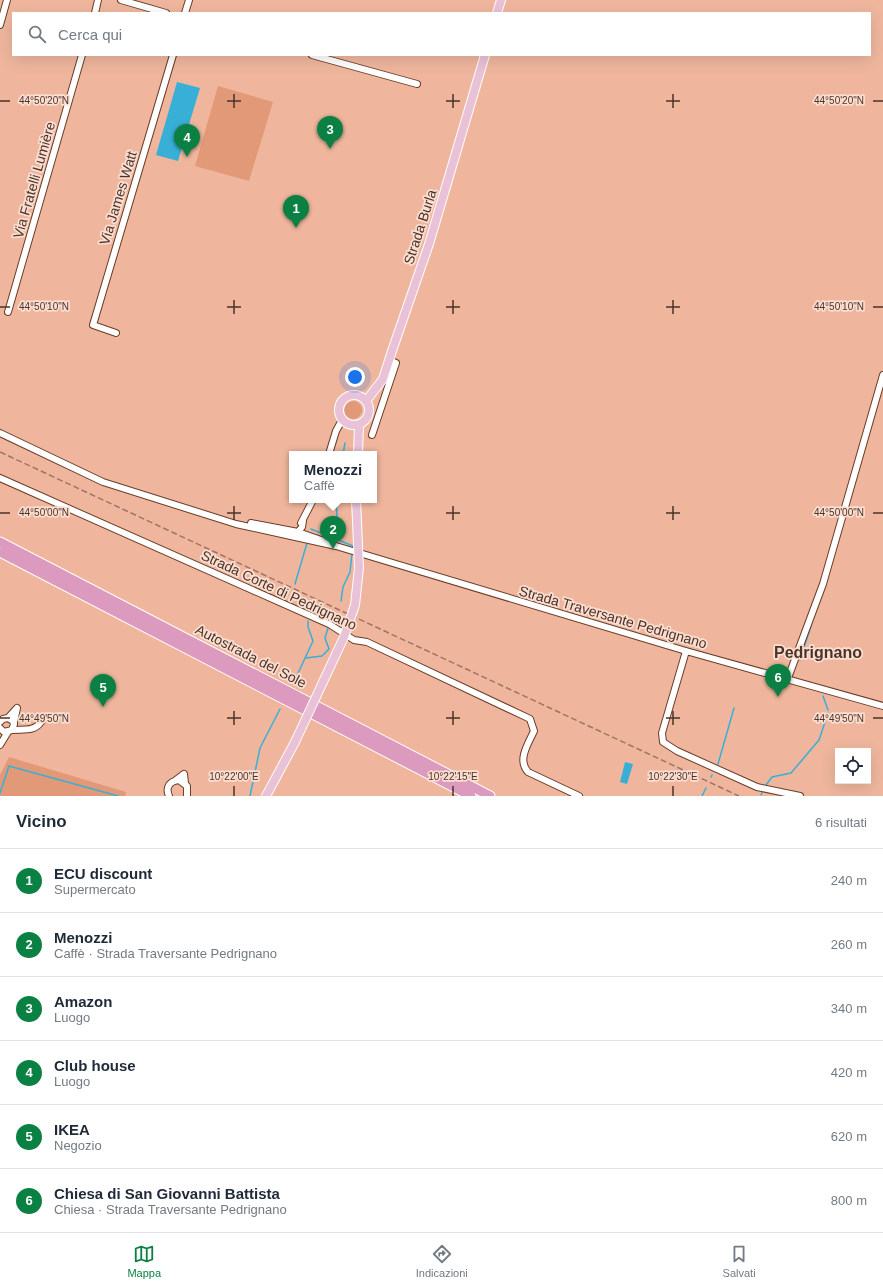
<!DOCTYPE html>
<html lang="it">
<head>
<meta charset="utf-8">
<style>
	:root { --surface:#fff; --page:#f6f6f7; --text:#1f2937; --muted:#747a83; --line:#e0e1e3; --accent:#0b8043 }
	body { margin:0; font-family:Helvetica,sans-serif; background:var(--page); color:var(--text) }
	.controls { position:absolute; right:12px; bottom:12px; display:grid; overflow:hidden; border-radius:0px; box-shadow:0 4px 16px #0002 }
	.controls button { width:36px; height:36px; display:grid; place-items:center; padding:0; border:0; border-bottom:1px solid var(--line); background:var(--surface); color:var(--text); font:20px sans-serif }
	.you { position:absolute; left:355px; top:377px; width:14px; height:14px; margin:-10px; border:3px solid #fff; border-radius:50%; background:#1a73e8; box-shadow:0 0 0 6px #1a73e833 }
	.badge { display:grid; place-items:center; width:26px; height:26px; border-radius:50%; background:var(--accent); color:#fff; font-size:13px; font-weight:700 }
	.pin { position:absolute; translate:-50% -33px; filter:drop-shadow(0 1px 2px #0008) }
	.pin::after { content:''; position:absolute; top:21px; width:14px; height:12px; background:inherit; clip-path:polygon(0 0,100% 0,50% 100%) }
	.popup { position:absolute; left:289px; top:451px; width:88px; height:52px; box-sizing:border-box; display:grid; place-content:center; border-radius:0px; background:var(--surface); filter:drop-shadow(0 1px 3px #0005); font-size:13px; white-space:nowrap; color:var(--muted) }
	.popup b { font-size:15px; color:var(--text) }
	.popup::after { content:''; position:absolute; left:50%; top:100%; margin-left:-8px; border:8px solid transparent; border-top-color:var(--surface) }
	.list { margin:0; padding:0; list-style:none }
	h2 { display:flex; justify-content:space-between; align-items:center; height:52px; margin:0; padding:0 16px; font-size:17px }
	h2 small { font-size:13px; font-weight:400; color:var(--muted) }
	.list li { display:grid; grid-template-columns:26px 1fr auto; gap:12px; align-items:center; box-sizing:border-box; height:64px; padding:0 16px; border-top:1px solid var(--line) }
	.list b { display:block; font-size:15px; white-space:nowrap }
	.list p { margin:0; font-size:13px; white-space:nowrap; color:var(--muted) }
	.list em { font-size:13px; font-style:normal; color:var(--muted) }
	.icon { flex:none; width:22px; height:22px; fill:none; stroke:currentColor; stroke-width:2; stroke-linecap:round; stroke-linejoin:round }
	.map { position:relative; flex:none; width:883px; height:796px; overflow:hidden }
	.search { position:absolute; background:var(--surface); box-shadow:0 4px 16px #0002; left:12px; right:12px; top:12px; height:44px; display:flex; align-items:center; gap:10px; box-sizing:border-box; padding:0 14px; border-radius:0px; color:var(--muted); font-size:15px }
	.sheet { height:436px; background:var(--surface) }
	nav { display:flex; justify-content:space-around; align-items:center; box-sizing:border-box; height:56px; border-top:1px solid var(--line); background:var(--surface); font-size:11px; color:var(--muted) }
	nav a { display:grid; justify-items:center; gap:2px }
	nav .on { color:var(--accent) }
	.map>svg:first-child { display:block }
	.green { fill:#e29978 }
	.water { fill:#38afd7 }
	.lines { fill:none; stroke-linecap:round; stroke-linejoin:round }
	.stream { stroke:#38afd7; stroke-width:1.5 }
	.minor-casing { stroke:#6b3c26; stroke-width:8 }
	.major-casing { stroke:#fff; stroke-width:10 }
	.highway-casing { stroke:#fff; stroke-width:11 }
	.minor { stroke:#fff; stroke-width:6 }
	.major { stroke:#e9c2d8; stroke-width:8 }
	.highway { stroke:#db9abe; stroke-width:9 }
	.rail { stroke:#9d7564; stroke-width:1.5; stroke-dasharray:6 3; stroke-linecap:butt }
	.major-bridge-casing { stroke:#fff; stroke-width:10; stroke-linecap:butt }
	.major-bridge { stroke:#e9c2d8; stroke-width:8 }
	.ticks { fill:none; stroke:#4a3329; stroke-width:1.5 }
	.labels { text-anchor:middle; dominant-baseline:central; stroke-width:3.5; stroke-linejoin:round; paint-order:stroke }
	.street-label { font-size:14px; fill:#4a3329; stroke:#fcded1 }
	.quarter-label { font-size:16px; font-weight:bold; fill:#4a3329; stroke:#fcded1 }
	.ticks-label { font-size:10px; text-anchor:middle; fill:#4a3329; stroke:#fcded1; stroke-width:3.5; stroke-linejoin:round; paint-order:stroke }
</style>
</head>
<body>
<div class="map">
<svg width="883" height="796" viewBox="0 0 883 796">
	<rect width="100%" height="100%" fill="#efb69d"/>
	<path class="green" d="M218,86L273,102L249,181L195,166Z
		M344 410a9 9 0 1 1 18 0a9 9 0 1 1-18 0Z
		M9,757L126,792L125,796H0V775Z"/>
	<path class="water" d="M177,82L200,88L178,161L156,155Z
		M625,762L633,764L627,784L620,782Z"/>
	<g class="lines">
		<path class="stream" d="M343,454L345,443
			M336,500L338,531L336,543
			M311,529L353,546L352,549
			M295,584L307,543
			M341,601L343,587L350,572L352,553
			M306,658L322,656L329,649L325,638L328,628
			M800,660L811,626
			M293,684L313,641L308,627V621
			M823,696L828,710
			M718,764L734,708
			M711,777L712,775
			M766,785L772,777L791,773L819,740L828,713
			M0,793L9,766L118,796
			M761,795L763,790
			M250,796L260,748L280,709
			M702,796L706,788"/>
		<defs>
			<path id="minor" d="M121,0L166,13
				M95,13L98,0
				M185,13L189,0
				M0,25L7,0
				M312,55L417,84
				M8,312L82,55
				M116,333L93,325L173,55
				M0,433L103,482L236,524L336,546L686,651L883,706
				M372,435L396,363L389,360
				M329,454L336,431L342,420
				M0,478L329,624L354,640L367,642L526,717L530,719L534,731C528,744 517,760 528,772L579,796
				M251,523L298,532L327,542
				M301,523L313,500
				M295,533L298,532L302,527L303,521
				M686,651L662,733L663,742L677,751L757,787L800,796
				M788,678L823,584L883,375
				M8,718L17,708L14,722
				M0,722L3,719L8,718L13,721L14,724L12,730L4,732L0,728
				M12,730C24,729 34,732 41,722
				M0,745L8,732
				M176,780L184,774L185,783
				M169,796C165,787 170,781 179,780L187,786V796"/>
			<path id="major" d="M497,13L501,0
				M339 410a15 15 0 1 1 30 0a15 15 0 1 1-30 0Z
				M366,401L383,379L392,351L429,244L485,55
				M358,454L359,425
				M356,500L357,521
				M266,796L295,742"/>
			<path id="highway" d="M0,542L490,796
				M0,552L471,796"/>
		</defs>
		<use href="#minor" class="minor-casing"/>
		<use href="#major" class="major-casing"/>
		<use href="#highway" class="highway-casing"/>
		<use href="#minor" class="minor"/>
		<use href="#major" class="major"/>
		<use href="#highway" class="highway"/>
		<path class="rail" d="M0,452L739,796"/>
		<defs>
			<path id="major-bridge" d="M295,742L344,637L355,605L359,568L357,521"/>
		</defs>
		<use href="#major-bridge" class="major-bridge-casing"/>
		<use href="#major-bridge" class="major-bridge"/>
	</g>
	<path class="ticks" d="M234,94V108M453,94V108M673,94V108M0,101H10M227,101H241M446,101H460M666,101H680M873,101H883M234,300V314M453,300V314M673,300V314M0,307H10M227,307H241M446,307H460M666,307H680M873,307H883M234,506V520M453,506V520M673,506V520M0,513H10M227,513H241M446,513H460M666,513H680M873,513H883M234,711V725M453,711V725M673,711V725M0,718H10M227,718H241M446,718H460M666,718H680M873,718H883M234,786V796M453,786V796M673,786V796"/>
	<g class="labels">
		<g class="street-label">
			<text transform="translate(34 180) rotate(-74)">Via Fratelli Lumière</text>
			<text transform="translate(118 198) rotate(-73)">Via James Watt</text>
			<text transform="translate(420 227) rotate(-72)">Strada Burla</text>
			<text transform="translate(279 590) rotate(25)">Strada Corte di Pedrignano</text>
			<text transform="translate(613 617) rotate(16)">Strada Traversante Pedrignano</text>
			<text transform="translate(251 656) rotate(27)">Autostrada del Sole</text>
		</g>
		<g class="quarter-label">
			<text x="818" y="652">Pedrignano</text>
		</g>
	</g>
	<g class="ticks-label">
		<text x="44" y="104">44°50'20"N</text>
		<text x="839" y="104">44°50'20"N</text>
		<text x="44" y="310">44°50'10"N</text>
		<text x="839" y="310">44°50'10"N</text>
		<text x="44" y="516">44°50'00"N</text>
		<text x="839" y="516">44°50'00"N</text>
		<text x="44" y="722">44°49'50"N</text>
		<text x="839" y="722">44°49'50"N</text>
		<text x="234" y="780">10°22'00"E</text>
		<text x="453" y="780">10°22'15"E</text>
		<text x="673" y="780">10°22'30"E</text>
	</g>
</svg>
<div class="controls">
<button><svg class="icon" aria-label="locate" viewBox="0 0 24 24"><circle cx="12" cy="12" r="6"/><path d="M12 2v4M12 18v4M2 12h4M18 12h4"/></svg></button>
</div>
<div class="you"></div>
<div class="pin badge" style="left:296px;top:228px">1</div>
<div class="pin badge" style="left:333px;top:549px">2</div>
<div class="popup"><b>Menozzi</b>Caffè</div>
<div class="pin badge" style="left:330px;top:149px">3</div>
<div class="pin badge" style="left:187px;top:157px">4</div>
<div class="pin badge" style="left:103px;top:707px">5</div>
<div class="pin badge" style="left:778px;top:697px">6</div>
<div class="search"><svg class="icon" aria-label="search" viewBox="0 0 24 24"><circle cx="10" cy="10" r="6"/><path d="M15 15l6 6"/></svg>Cerca qui</div>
</div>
<section class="sheet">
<h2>Vicino<small>6 risultati</small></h2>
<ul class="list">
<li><span class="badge">1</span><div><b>ECU discount</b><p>Supermercato</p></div><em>240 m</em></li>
<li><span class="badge">2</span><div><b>Menozzi</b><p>Caffè · Strada Traversante Pedrignano</p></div><em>260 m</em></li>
<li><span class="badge">3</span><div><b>Amazon</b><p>Luogo</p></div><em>340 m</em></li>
<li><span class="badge">4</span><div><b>Club house</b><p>Luogo</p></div><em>420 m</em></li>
<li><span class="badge">5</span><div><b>IKEA</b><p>Negozio</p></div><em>620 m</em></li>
<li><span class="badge">6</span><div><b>Chiesa di San Giovanni Battista</b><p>Chiesa · Strada Traversante Pedrignano</p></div><em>800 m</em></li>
</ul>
</section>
<nav>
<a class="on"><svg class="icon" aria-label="map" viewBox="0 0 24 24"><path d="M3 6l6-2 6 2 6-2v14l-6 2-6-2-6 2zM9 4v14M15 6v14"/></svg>Mappa</a>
<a><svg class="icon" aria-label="directions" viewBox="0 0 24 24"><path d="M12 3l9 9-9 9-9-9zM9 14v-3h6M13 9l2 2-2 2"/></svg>Indicazioni</a>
<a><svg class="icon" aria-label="saved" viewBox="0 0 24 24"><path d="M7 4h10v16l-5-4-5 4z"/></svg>Salvati</a>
</nav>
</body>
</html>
